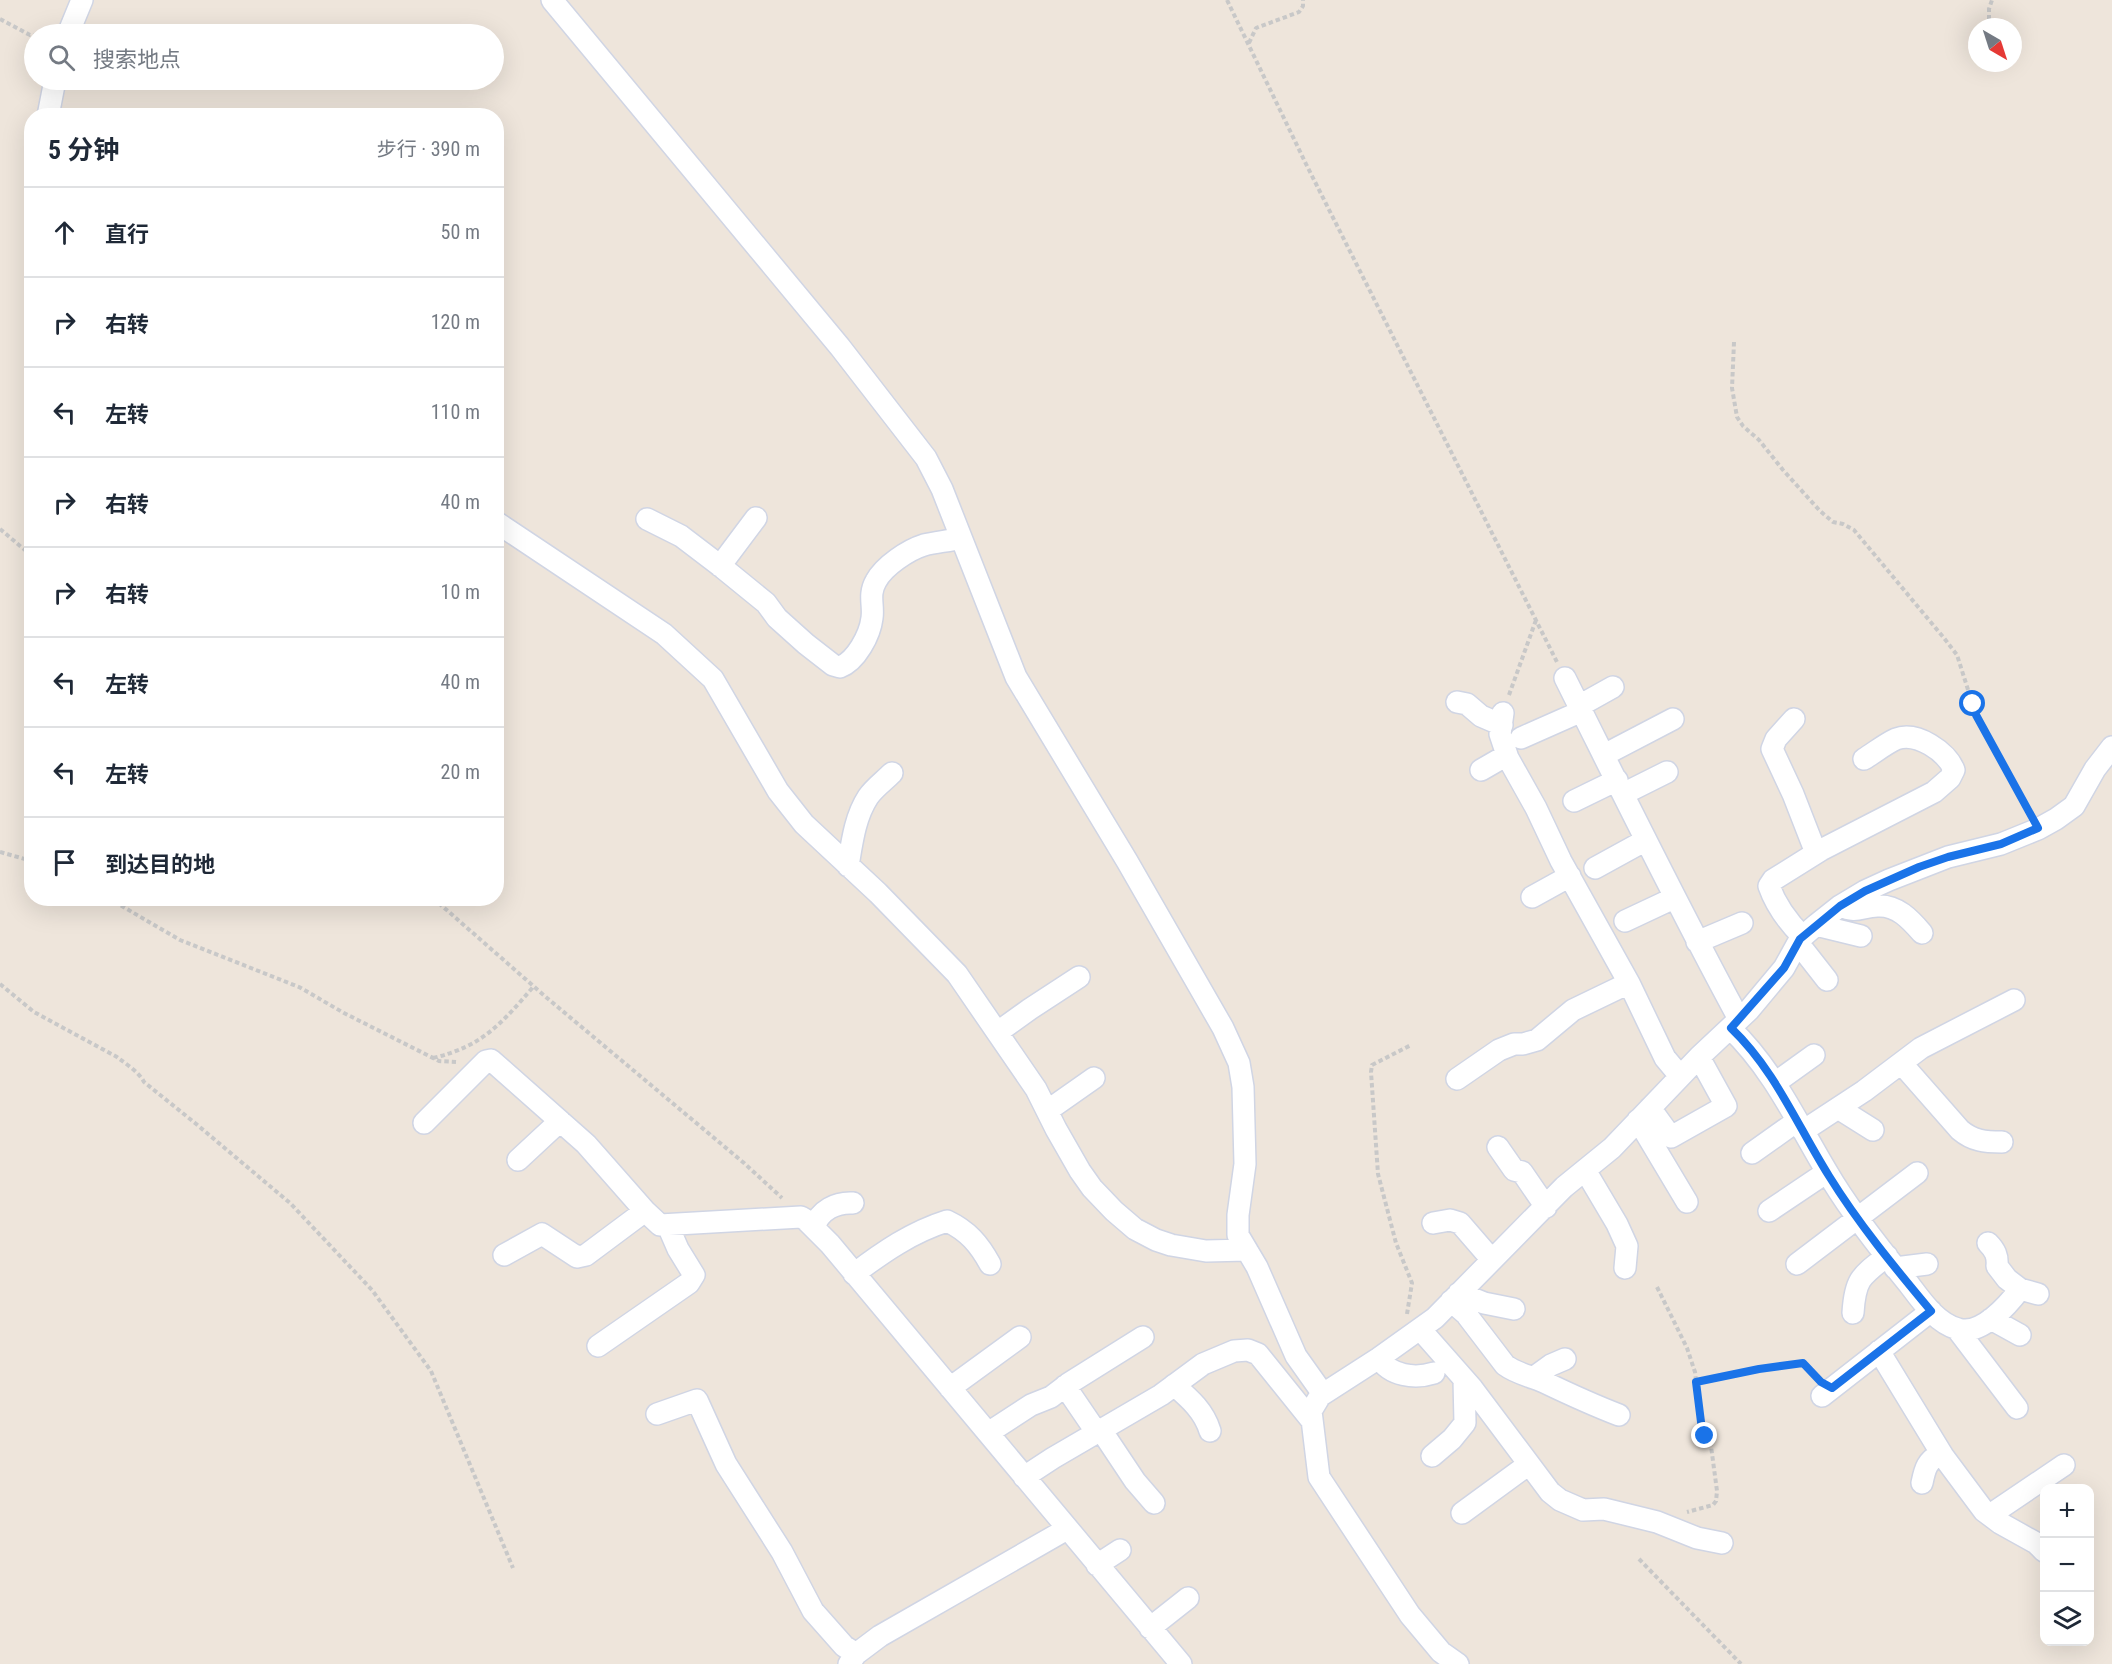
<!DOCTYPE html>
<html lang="zh">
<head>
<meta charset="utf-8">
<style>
	:root { --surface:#fff; --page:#f6f6f7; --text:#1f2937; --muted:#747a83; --line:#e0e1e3 }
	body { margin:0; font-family:"Roboto Condensed","Noto Sans SC",sans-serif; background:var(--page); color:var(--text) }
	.controls { position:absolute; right:18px; bottom:18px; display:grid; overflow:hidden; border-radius:12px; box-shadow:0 6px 24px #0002 }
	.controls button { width:54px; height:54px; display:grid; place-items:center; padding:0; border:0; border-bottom:2px solid var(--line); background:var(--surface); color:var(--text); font:30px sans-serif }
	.compass { position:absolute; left:1968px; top:18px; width:54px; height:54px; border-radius:50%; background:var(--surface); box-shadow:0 6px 24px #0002; rotate:141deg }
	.stop { position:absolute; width:18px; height:18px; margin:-14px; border:4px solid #1a73e8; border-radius:50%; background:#fff }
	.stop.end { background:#1a73e8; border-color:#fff; box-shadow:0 2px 6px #0008 }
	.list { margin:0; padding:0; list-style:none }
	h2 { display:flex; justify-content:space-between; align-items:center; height:78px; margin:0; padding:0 24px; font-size:26px }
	h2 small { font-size:20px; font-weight:400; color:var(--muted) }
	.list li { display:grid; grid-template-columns:39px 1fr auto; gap:18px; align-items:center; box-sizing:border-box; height:90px; padding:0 24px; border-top:2px solid var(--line) }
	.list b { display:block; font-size:22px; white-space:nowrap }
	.list em { font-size:20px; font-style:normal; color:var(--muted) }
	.icon { flex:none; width:33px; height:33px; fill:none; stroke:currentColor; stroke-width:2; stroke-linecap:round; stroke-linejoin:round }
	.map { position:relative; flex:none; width:2112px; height:1664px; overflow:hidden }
	.search { position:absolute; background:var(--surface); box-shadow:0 6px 24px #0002; left:24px; top:24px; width:480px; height:66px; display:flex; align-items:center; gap:15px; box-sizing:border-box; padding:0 21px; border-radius:33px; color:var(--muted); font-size:22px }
	.panel { position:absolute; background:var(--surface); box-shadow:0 6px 24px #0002; left:24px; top:108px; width:480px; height:798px; border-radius:24px }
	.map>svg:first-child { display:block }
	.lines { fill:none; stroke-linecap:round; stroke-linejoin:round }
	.minor-casing { stroke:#d0d5e4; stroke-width:24 }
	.path { stroke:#c8c8c8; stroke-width:4; stroke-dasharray:4.5 3; stroke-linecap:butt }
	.minor { stroke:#fff; stroke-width:21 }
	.route { stroke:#1a73e8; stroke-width:8 }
</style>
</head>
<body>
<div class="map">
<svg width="2112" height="1664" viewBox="0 0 2112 1664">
	<rect width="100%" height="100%" fill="#eee5db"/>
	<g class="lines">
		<defs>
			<path id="minor" d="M552,0L840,347L926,458L942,489L1016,677L1127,861L1223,1028L1239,1063L1243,1087L1245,1164L1238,1215V1235L1257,1267L1296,1356L1323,1394
				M68,34L82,0
				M48,116L55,80
				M647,519L681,536L723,568L766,603L777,618L806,644L833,665L840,667C856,661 870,635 872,618C874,605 868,595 876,581C884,566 908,550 924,545C936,542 949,541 961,538
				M496,522L664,634L713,679L778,791L804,824L878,893L957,974L1036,1089L1056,1129L1080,1171L1092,1188L1114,1211L1135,1229L1156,1240L1171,1245L1206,1251L1247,1250
				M720,566L756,518
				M1565,678C1622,792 1678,907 1739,1019
				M1457,702L1467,704L1481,716L1502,725
				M1579,706L1613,687
				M1503,713L1500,734L1508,758L1536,808L1561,861L1629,983L1665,1058L1680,1076
				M1794,719L1776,739L1772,749L1793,794L1816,853
				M1521,738L1582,711
				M1604,755L1673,719
				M1481,770L1507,755
				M1623,794L1667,772
				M1574,801L1617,780
				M848,866C852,842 855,817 868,797C874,788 884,781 892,773
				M1595,868L1646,840
				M1532,897L1570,876
				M1840,906C1858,914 1861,906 1878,906C1897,905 1910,919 1922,933
				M1625,921L1674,898
				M1816,925L1861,936
				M1803,937C1788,922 1776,906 1769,886L1773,880L1821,850L1934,792L1950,778L1954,770C1947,752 1917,731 1896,739C1885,744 1874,753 1864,759
				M1697,942L1742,923
				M1798,943L1827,980
				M1730,1028C1773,1069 1797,1122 1827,1172C1849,1210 1880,1249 1908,1283C1921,1300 1936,1323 1958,1329C1981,1336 2008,1305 2020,1289L2038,1294
				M998,1032L1030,1009L1079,977
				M1902,1064L1960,1130C1973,1141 1985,1142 2002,1142
				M1457,1079L1499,1050L1514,1044H1523L1537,1040L1573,1010L1629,983
				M1775,1083L1814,1055
				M1650,1108L1671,1137L1726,1106L1699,1057
				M1838,1108L1873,1130
				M1047,1111L1094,1078
				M1638,1120L1687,1202
				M424,1123L486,1061L491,1060L586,1144L645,1211L660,1225L801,1217L806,1220L830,1244L1181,1664
				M1803,1131L1864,1091L1921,1048L2014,1000
				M1498,1147L1514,1170L1522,1172L1546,1207
				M1752,1153L1797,1121
				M518,1160L560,1121
				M1585,1170L1617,1224L1627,1246L1625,1268
				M1769,1211L1827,1172
				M1433,1223L1450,1220L1460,1223L1492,1260
				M814,1227C820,1210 836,1202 853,1203
				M1988,1243C1995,1250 1998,1256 1997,1266L2007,1279L2020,1289
				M504,1255L542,1234L577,1257L586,1255L645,1211
				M1797,1264L1917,1173
				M1895,1268L1927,1264
				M854,1274C883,1252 912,1232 947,1221C968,1231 979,1244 990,1264
				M1459,1293L1484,1303L1514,1309
				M1451,1301L1466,1314L1505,1365C1517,1374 1531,1376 1544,1382C1569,1394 1593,1405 1619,1415
				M1853,1313C1855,1279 1861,1276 1887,1256
				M1991,1319L2020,1335
				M1420,1329L1472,1388L1550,1492L1560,1500L1583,1510L1604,1509L1657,1522L1697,1538L1722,1543
				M1957,1329L2017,1408
				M598,1346L689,1283L694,1275L678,1249L668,1226
				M1879,1351L1943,1456L1984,1511L2000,1523L2036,1543L2044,1551
				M1379,1358C1390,1376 1415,1379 1434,1373
				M1533,1378L1551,1365L1565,1359
				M1174,1385C1190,1399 1204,1411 1210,1431
				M1065,1386L1097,1433
				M950,1388L1020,1337
				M1822,1396L1931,1311
				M657,1414L697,1400L726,1464L782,1552L813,1611L844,1646L856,1654
				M1101,1430L1135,1481L1154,1503
				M988,1433L1031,1405L1051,1397L1068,1384L1143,1337
				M1432,1456L1452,1439L1465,1423L1464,1379
				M1024,1477L1053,1458L1161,1395L1203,1364L1234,1351L1248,1350L1258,1354L1312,1421
				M1922,1483C1925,1468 1927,1461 1941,1453
				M1462,1513L1529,1464
				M1990,1515L2064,1465
				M1097,1565L1120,1550
				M1150,1628L1188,1598
				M849,1664L856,1654L880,1636L1067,1529
				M1458,1664L1441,1652L1410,1615L1319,1477L1311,1411L1320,1396L1379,1358L1435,1318L1564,1187L1612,1148L1699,1057L1749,1010L1784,968L1800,939L1816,925L1840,906L1865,891L1889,880L1948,857L2001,844L2038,829L2056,819L2074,806L2095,769L2112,747"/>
		</defs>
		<use href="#minor" class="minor-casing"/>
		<path class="path" d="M1227,0L1306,164L1557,662
			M0,19L30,35H34
			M1989,27V9L1992,0
			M40,34H41
			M1249,43L1256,28L1299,12L1303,6V0
			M1734,342L1732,388L1737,417L1743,426L1759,440L1783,470L1820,511L1833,522L1843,524L1854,530L1944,638L1957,655L1976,715L2029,812
			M0,529L32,556
			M1509,695L1536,620
			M0,852L32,861
			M108,898L180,940L299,987L344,1013L439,1061L456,1062
			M433,898L547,998L744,1163L782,1198
			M0,984L34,1012L117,1057C126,1064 139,1072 144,1082L195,1123L290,1203L372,1290L431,1371L513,1568
			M433,1058C483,1046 501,1024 534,986
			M1657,1287L1687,1348L1695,1372L1701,1422L1711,1446L1717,1491L1716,1501L1713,1505L1687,1512
			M1407,1314L1412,1283L1396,1243L1378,1174L1371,1072L1372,1065L1411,1045
			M1696,1382L1796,1363H1803L1817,1377
			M1639,1559L1741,1664"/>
		<use href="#minor" class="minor"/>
	</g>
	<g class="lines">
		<path class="route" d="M1705,1436L1701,1422L1696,1382L1759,1369L1803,1363L1821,1382L1832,1388L1931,1311C1895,1268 1858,1223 1829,1176C1797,1125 1775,1070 1731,1028L1784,968L1800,939L1840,906L1865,891L1919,867L1948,857L2001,844L2038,828L1976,715L1973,704"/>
	</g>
</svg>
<div class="controls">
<button>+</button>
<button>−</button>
<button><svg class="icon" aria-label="layers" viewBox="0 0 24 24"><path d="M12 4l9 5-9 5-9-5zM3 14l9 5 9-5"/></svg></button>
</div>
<svg class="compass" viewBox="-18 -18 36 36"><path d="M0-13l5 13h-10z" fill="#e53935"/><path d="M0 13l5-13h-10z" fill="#747a83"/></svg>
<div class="stop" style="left:1973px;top:704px"></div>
<div class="stop end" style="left:1705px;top:1436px"></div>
<div class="search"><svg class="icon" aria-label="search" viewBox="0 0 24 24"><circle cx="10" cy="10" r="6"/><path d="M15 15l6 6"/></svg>搜索地点</div>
<section class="panel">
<h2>5 分钟<small>步行 · 390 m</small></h2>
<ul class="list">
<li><svg class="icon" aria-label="ahead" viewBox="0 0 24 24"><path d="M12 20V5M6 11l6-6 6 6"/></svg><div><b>直行</b></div><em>50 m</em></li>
<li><svg class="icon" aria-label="right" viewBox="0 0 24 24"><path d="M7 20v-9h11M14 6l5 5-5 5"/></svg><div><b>右转</b></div><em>120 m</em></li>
<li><svg class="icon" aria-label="left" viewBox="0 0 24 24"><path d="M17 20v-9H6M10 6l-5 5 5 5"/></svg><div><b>左转</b></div><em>110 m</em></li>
<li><svg class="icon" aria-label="right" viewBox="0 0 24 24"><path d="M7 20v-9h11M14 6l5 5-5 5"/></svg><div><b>右转</b></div><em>40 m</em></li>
<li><svg class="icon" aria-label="right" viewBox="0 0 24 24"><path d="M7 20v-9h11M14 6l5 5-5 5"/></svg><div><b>右转</b></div><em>10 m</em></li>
<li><svg class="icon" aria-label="left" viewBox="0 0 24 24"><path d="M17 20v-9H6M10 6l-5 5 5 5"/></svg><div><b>左转</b></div><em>40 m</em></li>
<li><svg class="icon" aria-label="left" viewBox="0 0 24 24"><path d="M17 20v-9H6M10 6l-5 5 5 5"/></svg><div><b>左转</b></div><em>20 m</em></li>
<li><svg class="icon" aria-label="arrive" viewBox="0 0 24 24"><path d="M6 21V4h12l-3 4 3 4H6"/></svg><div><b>到达目的地</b></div></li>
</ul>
</section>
</div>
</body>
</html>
